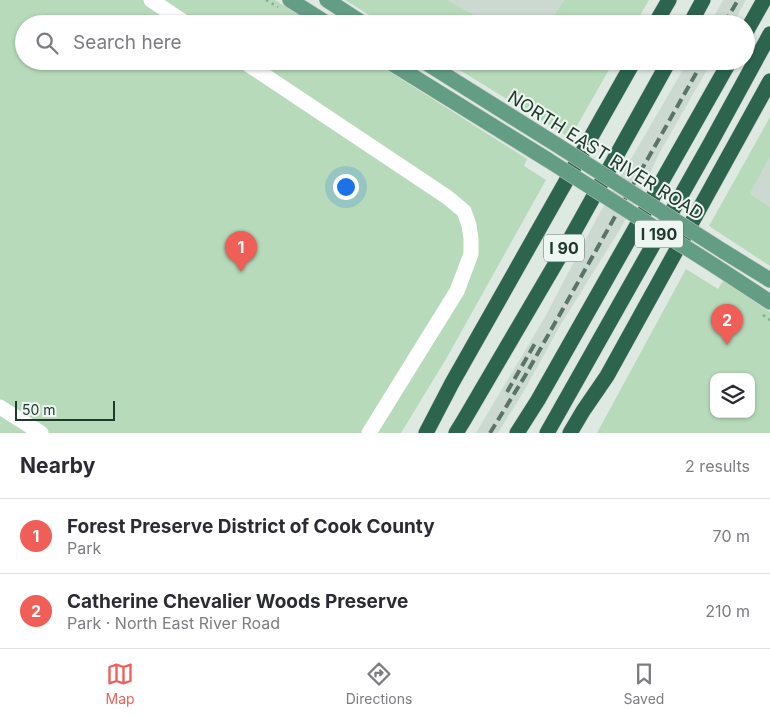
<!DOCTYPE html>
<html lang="en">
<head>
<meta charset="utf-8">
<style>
	:root { --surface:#fff; --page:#f2f2f3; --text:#2b2b33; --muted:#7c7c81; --line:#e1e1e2; --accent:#ef5e57 }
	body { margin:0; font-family:Inter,sans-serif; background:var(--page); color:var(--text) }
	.controls { position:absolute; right:15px; bottom:15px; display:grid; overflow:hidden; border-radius:10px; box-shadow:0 1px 4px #0004 }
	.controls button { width:45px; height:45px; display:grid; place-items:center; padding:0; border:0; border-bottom:1px solid var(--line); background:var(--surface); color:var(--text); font:25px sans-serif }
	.scale { position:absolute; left:15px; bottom:12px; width:100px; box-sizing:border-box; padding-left:5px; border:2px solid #20392d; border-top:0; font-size:14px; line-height:18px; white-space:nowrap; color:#20392d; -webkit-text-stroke:4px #eef6f1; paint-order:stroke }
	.you { position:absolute; left:345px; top:186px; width:18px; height:18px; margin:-12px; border:4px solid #fff; border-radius:50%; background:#1a73e8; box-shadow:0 0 0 8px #1a73e833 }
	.badge { display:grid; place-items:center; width:32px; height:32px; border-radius:50%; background:var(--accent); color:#fff; font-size:16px; font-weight:700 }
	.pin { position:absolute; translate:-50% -41px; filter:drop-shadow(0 1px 2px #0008) }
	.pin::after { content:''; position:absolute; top:26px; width:18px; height:15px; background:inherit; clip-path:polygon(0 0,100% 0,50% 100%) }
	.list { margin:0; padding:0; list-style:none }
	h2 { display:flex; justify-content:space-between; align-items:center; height:65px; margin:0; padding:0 20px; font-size:21px }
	h2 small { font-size:16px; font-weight:400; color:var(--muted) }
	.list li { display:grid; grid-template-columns:32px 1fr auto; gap:15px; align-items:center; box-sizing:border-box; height:75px; padding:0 20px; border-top:1px solid var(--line) }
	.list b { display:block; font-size:19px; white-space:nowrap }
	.list p { margin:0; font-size:16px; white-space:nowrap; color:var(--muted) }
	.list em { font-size:16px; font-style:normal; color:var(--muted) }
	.icon { flex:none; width:28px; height:28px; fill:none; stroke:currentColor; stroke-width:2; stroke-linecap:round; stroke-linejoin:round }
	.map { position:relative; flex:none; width:770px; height:433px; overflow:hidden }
	.search { position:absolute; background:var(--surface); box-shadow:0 1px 4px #0004; left:15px; right:15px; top:15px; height:55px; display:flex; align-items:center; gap:12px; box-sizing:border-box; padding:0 18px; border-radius:28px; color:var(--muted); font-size:19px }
	.sheet { height:215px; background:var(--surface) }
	nav { display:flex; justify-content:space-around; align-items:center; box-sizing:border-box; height:70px; border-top:1px solid var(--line); background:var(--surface); font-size:14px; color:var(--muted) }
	nav a { display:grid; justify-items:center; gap:2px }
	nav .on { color:var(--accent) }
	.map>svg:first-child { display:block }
	.built { fill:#ccd9d1 }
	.green { fill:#b7dbba; fill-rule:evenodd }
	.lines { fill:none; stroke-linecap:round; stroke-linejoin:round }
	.major-casing { stroke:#bcc4c0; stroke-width:16 }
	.highway-casing { stroke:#bcc4c0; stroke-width:16 }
	.path { stroke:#7fad95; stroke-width:2.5; stroke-dasharray:2.5 4; stroke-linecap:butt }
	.minor { stroke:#fff; stroke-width:15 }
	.major { stroke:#639e84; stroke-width:15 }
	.highway { stroke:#2d644e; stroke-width:15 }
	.rail { stroke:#5a7568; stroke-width:4; stroke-dasharray:10 5; stroke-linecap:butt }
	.major-bridge-casing { stroke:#bcc4c0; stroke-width:16; stroke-linecap:butt }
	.major-bridge { stroke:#639e84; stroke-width:15 }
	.labels { text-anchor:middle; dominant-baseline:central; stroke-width:4; stroke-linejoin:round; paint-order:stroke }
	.shield { fill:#eef6f1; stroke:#5e7268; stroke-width:1 }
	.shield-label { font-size:16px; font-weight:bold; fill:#20392d }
	.street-label { font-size:18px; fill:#20392d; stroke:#eef6f1 }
</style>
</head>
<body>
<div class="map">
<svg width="770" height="433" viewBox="0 0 770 433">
	<rect width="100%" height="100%" fill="#dee9e2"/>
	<path class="built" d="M447,0H564L548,24H492Z
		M723,0H746L733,24H710Z
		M688,61H712L660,152L646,182L619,231L561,324L524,391L498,433H476L545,317L599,214Z
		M770,157V207L750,194Z"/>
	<path class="green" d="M0,0H275L313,24H24V61H373L527,159L524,166L546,180L446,359L401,433H0Z
		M345,0H447L492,24H384Z
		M564,0H649L635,24H548Z
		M445,61H614L570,138Z
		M770,117V157L750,194L770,207V266L709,226Z
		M686,269L718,289L723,281L770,312V433H597ZM714,377H751V414H714Z"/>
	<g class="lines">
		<defs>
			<path id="major" d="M290,0L328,24
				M327,0L364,24
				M388,61L548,160
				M423,61L557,145
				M723,251L770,280
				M715,266L770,302"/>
			<path id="highway" d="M655,24L669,0
				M690,24L703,0
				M746,32L764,0
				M426,433L452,383L634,61
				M456,433L464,420L570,239L669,61
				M517,433L538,400L730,61
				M547,433L710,144L770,34
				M570,433L583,411L607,376L770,81"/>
		</defs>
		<use href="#major" class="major-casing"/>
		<use href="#highway" class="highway-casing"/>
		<path class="path" d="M266,0L278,7
			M366,61L375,67
			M763,315L770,320"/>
		<path class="minor" d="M151,0L187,24
			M243,61L447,197L464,211L469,225L471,239V254L457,291L369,433
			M0,407L41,433"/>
		<use href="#major" class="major"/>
		<use href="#highway" class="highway"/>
		<path class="rail" d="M724,24L738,0
			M507,392L537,340
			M490,433L525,376L703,61"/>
		<defs>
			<path id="major-bridge" d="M557,145L723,251
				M548,160L715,266"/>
		</defs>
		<use href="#major-bridge" class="major-bridge-casing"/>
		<use href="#major-bridge" class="major-bridge"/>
	</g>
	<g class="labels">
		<g class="shield">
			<rect x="635" y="220.5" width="48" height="27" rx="4"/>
			<rect x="544" y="234.5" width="40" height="27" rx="4"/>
		</g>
		<g class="shield-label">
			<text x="659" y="234">I 190</text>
			<text x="564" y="248">I 90</text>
		</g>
		<g class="street-label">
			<text transform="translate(606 155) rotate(32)">NORTH EAST RIVER ROAD</text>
		</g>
	</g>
</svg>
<div class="controls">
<button><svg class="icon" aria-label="layers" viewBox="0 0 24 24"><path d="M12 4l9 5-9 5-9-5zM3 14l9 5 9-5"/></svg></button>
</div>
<div class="scale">50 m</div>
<div class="you"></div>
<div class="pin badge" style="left:241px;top:272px">1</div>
<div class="pin badge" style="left:727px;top:345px">2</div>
<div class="search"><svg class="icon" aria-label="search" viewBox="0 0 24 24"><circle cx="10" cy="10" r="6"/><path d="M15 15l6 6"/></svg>Search here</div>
</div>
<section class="sheet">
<h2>Nearby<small>2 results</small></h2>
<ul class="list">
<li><span class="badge">1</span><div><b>Forest Preserve District of Cook County</b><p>Park</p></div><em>70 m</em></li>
<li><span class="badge">2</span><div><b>Catherine Chevalier Woods Preserve</b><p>Park · North East River Road</p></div><em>210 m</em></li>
</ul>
</section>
<nav>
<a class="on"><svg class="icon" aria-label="map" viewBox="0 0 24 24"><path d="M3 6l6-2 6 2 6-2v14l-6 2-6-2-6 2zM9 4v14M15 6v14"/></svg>Map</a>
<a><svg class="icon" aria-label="directions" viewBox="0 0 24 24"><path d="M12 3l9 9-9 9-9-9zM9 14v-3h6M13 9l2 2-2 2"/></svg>Directions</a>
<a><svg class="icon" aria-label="saved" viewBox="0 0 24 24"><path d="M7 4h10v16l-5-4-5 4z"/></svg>Saved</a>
</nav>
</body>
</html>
